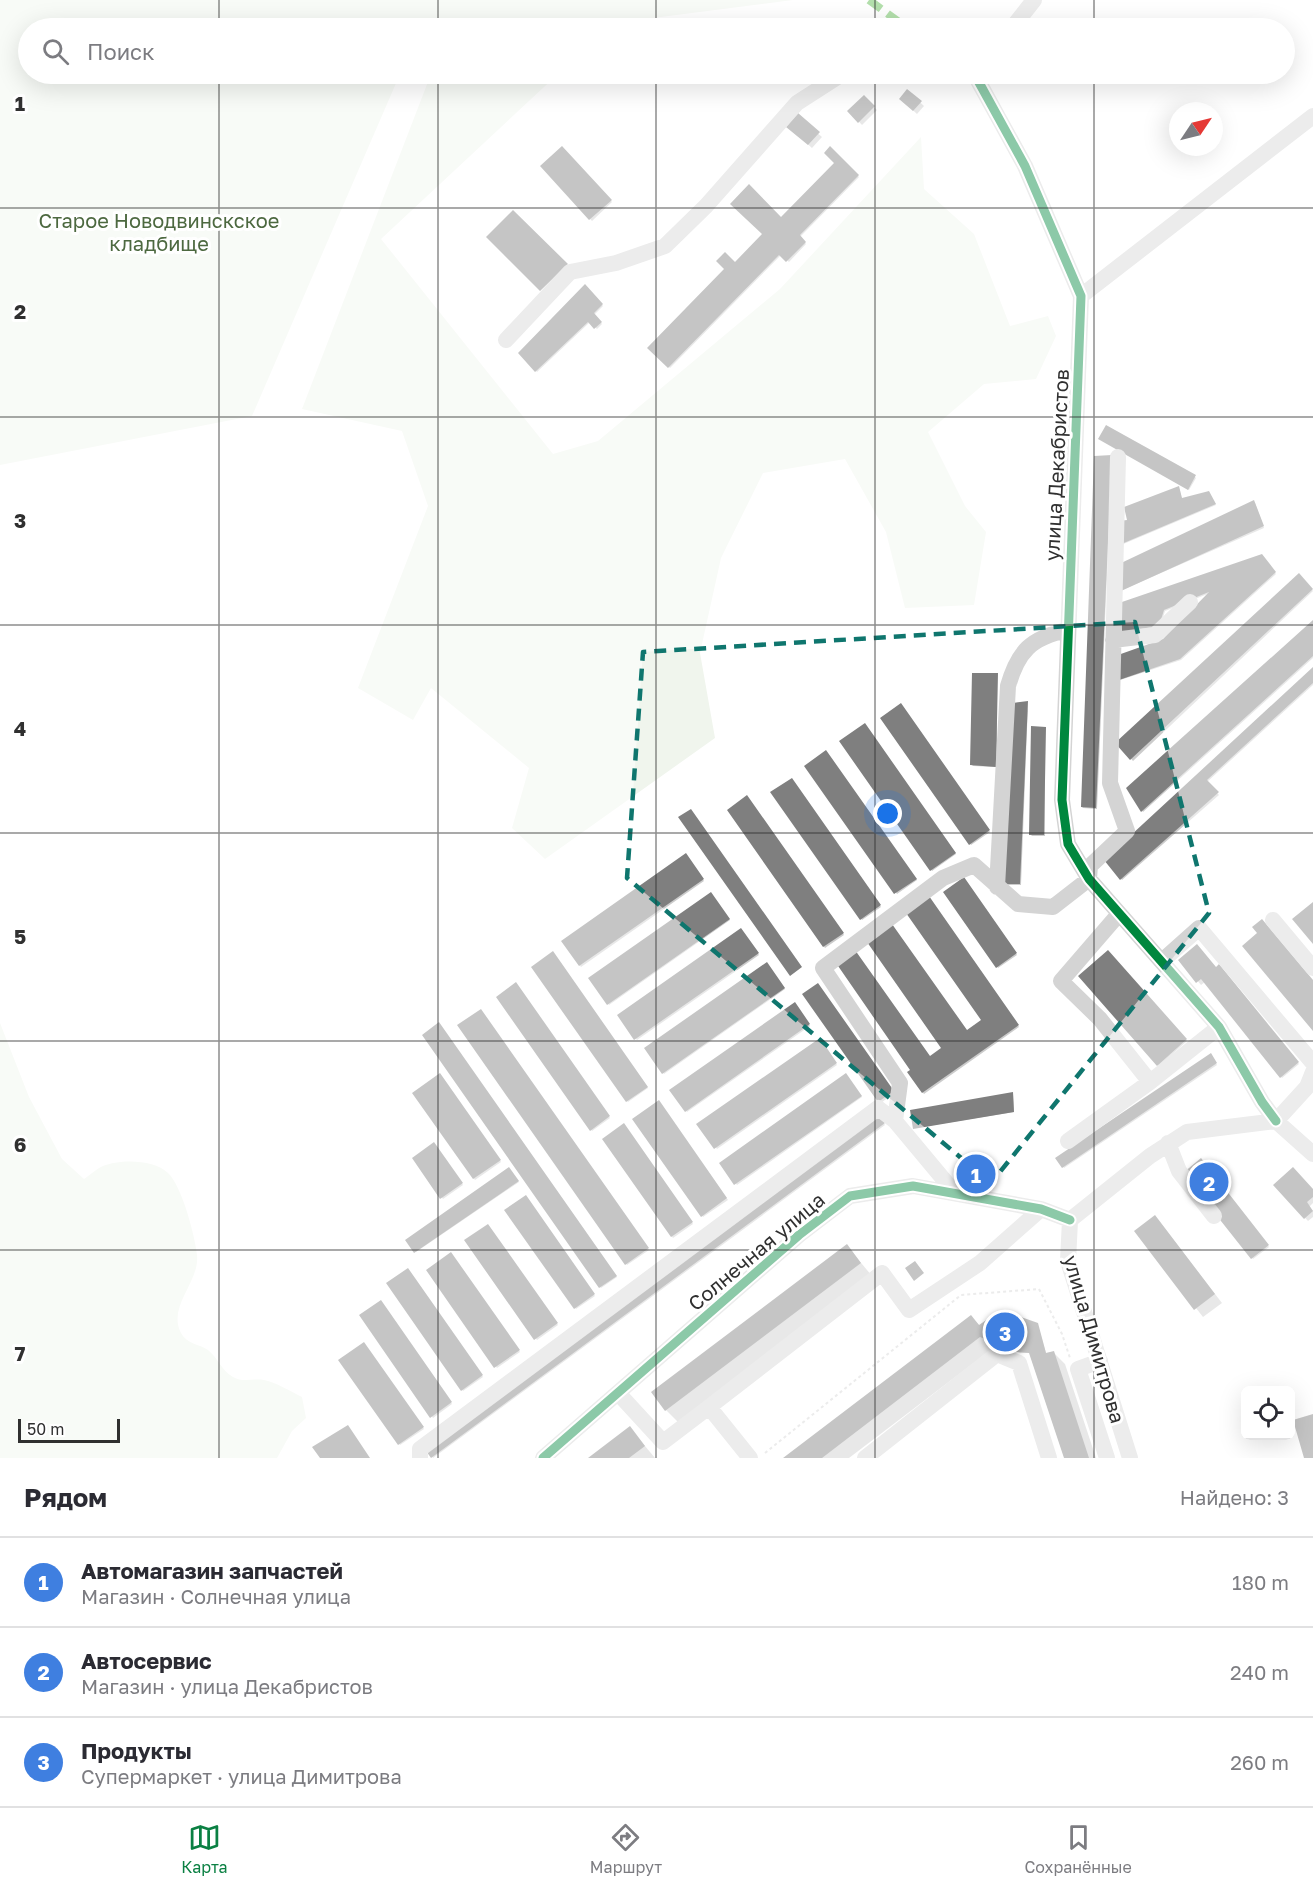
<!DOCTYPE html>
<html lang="ru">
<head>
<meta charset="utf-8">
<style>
	:root { --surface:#fff; --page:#f2f2f3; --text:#2b2b33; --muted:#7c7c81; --line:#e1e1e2; --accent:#0b8043 }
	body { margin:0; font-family:"Golos Text",sans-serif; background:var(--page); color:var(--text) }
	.controls { position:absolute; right:18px; bottom:18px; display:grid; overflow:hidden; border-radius:9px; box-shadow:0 6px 24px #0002 }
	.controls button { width:54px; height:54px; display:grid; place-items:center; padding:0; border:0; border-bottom:2px solid var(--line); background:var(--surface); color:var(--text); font:30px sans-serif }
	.compass { position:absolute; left:1169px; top:102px; width:54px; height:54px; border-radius:50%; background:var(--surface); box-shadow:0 6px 24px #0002; rotate:55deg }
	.scale { position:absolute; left:18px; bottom:15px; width:102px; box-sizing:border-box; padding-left:6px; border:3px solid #303030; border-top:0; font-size:16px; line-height:21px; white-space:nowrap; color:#303030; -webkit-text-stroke:4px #fff; paint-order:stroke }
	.you { position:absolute; left:888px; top:814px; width:21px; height:21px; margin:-15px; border:4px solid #fff; border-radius:50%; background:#1a73e8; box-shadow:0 0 0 9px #1a73e833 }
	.badge { display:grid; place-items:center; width:39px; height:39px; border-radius:50%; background:var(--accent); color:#fff; font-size:20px; font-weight:700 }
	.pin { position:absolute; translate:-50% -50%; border:3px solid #fff; box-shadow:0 2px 6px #0006 }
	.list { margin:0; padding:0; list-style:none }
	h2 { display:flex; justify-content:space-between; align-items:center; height:78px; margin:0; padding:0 24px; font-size:26px }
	h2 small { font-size:20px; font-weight:400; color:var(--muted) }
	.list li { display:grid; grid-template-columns:39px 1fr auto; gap:18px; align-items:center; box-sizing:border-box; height:90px; padding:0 24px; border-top:2px solid var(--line) }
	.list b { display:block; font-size:22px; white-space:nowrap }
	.list p { margin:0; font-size:20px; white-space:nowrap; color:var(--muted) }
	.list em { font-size:20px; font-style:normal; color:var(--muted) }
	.icon { flex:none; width:33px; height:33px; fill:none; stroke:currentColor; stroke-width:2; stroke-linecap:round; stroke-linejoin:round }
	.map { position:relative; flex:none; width:1313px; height:1458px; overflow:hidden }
	.search { position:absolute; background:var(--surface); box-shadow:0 6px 24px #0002; left:18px; right:18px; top:18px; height:66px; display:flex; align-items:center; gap:15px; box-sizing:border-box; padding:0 21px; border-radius:33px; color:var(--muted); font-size:22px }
	.sheet { height:348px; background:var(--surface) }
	nav { display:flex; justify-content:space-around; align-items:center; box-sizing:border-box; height:84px; border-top:2px solid var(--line); background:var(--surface); font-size:16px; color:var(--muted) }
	nav a { display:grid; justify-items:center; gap:3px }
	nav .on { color:var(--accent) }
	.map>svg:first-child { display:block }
	.green { fill:#f0f5ed }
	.shadow { fill:#0003 }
	.building { fill:#7f7f7f }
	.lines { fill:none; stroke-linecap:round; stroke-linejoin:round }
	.path { stroke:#d4d4d4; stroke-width:2; stroke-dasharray:3 3; stroke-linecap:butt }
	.minor { stroke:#d4d4d4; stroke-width:16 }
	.quiet { stroke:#58b947; stroke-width:8; stroke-dasharray:15 8; stroke-linecap:butt }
	.cycleway-casing { stroke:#fff; stroke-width:13 }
	.cycleway { stroke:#00873e; stroke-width:9 }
	.marked { fill:none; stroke:#0f766e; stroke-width:4.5; stroke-dasharray:12 8; stroke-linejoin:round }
	.grid { fill:none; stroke:#303030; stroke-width:1.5; stroke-opacity:0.55 }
	.labels { text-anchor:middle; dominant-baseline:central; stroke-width:6; stroke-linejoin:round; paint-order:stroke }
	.park-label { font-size:20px; fill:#4d6940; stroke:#fff }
	.street-label { font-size:20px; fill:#303030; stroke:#fff }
	.grid-label { font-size:20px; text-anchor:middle; font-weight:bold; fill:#303030; stroke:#fff; stroke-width:6; stroke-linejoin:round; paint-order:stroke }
</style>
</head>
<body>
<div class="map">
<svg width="1313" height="1458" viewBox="0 0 1313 1458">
	<rect width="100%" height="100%" fill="#fff"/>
	<path class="green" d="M0,0H793L575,28H28V74H400L252,416L0,465Z
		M431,74H558L381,239L553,454L598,441L780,289L921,137L924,189L974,234L1010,326L1048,316L1056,336L1036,379L984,384L928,432L965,506L986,532L974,605L905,608L886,532L845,459L763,473L721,558L700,653L715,738L545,859L512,828L529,768L431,688L413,720L358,688L428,506L402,431L302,409Z
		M0,1023L29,1097L62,1159L84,1179C90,1175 96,1169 103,1166C120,1159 154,1159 168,1173C182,1186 195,1236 197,1255C200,1282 167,1306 181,1333C187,1344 199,1344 208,1350C218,1358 221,1370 233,1377C243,1383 253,1378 264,1380C277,1383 290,1391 302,1397L306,1418L292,1431L277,1458H0Z"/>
	<path class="shadow" d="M908,91L924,106L917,114L901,99Z
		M864,97L877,110L862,125L849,111Z
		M798,116L822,137L812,148L792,130Z
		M562,148L612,202L592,221L542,166Z
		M830,148L859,177L800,237L806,244L789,262L781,255L670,368L650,348L836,163Z
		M585,286L603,306L594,315L602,324L597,329L590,322L537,372L520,353Z
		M1101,440L1195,477L1196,478L1189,490Z
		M1112,458L1097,809L1083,808L1082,807Z
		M1179,488L1182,500L1210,494L1216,505L1121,545L1128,521Z
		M1255,503L1264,528L1122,590Z
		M1261,556L1276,574L1181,660L1120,680V656L1164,640L1210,593L1165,611L1160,627L1123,632Z
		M1299,575L1313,591L1133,761L1117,743Z
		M1313,622V658L1143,812L1128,788Z
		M1313,670V685L1207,782L1219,795L1122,880L1106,860Z
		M997,674V767L973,766L971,764Z
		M1028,703L1021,885H1006Z
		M901,705L990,832L971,845L882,718Z
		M865,725L956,854L932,871L841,742Z
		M1045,728V836H1032L1030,834Z
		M826,752L917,880L897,894L806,766Z
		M791,780L881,907L862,920L772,793Z
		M747,797L844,935L825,948L729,810Z
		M685,855L704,881L581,967L563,941Z
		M964,879L1017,955L998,968L945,893Z
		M711,894L730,920L609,1005L590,978Z
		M929,898L1019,1027L924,1094L909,1073L983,1021Z
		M741,930L759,955L637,1040L619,1016Z
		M1108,952L1187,1041L1159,1066L1080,976Z
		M554,954L648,1088L628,1102L627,1101Z
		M1180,960L1216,969L1220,967L1299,1064L1282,1078L1205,982L1201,985Z
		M767,964L785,989L664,1074L646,1049Z
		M516,984L610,1118L592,1131L498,997Z
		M817,985L894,1093L881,1103Z
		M794,1004L810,1026L687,1112L671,1090Z
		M481,1011L649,1250L627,1265L459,1025Z
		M441,1026L617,1277L601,1288L600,1287Z
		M819,1039L837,1065L717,1149L699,1124Z
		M1210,1055L1217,1065L1064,1168L1057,1158Z
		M440,1075L501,1162L475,1180L414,1093Z
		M846,1075L862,1097L737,1185L721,1163Z
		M1013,1094L1014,1112L915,1128Z
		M659,1102L728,1200L703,1217L634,1119Z
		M877,1114L885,1125L433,1458L426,1448Z
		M624,1125L693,1224L673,1238L604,1139Z
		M434,1144L463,1185L443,1199L414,1158Z
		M1201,1160L1269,1247L1253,1259L1185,1173Z
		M509,1169L519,1182L416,1252L407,1240Z
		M1275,1185L1313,1191V1203L1309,1207L1313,1211V1217L1308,1221Z
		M525,1197L595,1296L576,1309L507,1211Z
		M488,1225L558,1325L537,1340L466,1240Z
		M1162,1225L1222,1303L1203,1317L1136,1231Z
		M847,1246L872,1276L678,1422L666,1410L653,1392Z
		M451,1254L520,1352L497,1368L428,1270Z
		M408,1270L483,1377L463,1391L388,1284Z
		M381,1302L452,1404L433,1418L361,1316Z
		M971,1317L980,1326H1038L1046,1353L1053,1352L1065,1364L1096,1458H1065L1031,1353H1020L993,1342L996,1346L849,1458H786Z
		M364,1344L424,1429L400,1445L340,1360Z
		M630,1428L655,1458H590Z"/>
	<path class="building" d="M907,89L922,101L913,111L899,99Z
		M864,95L875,106L858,123L847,111Z
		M798,113L820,132L808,145L786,127Z
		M562,146L612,200L589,220L540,166Z
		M830,146L859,175L800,235L806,242L786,262L779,255L668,368L647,348L724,269L716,261L725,252L735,262L762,234L730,204L749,184L781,217L834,163L824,153Z
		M513,210L568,264L540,291L486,237Z
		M585,284L603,304L594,313L602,322L594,329L588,322L535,372L518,353Z
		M1106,425L1196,475L1188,490L1098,439Z
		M1112,455L1096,808L1081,807L1094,456Z
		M1179,486L1182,498L1209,491L1216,504L1119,545V521L1127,520L1124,507Z
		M1254,500L1264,526L1121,591L1119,564Z
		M1262,554L1276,572L1180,659L1119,680L1118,655L1163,639L1209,592L1164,610L1159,626L1122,632L1119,603Z
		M1299,573L1313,589L1130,760L1115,743Z
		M1313,620V656L1141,812L1126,788Z
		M1313,667V683L1207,780L1219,792L1120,880L1104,860Z
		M972,673H998L996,767L970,765Z
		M1028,701L1020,884H1004L1013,703Z
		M901,703L990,830L969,845L880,718Z
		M865,723L956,853L930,871L839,741Z
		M1031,726L1046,727L1044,835H1029Z
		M826,750L917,879L894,894L804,766Z
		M792,778L881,905L860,920L770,792Z
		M747,795L844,933L823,947L727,810Z
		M691,809L802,967L790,976L678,817Z
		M686,853L704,879L579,966L561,941Z
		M964,877L1017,953L996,968L943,892Z
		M711,892L730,919L607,1005L588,978Z
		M929,896L1019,1025L922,1093L907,1072L910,1070L836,963L855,950L930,1056L941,1048L867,942L892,924L967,1030L981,1020L906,913Z
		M1313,902V944L1292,919Z
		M1262,919L1313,980V1031L1242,946L1257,933L1252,927Z
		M741,928L759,953L634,1040L617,1015Z
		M1197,944L1216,967L1219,964L1299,1062L1280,1078L1201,979L1196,983L1178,960Z
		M1108,950L1187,1039L1157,1066L1078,976Z
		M553,951L648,1087L626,1102L531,967Z
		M767,962L785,988L662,1074L644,1048Z
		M516,982L610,1116L590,1131L496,997Z
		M818,983L894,1091L878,1102L802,994Z
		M795,1002L810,1024L685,1112L669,1090Z
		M481,1009L649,1248L625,1265L457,1025Z
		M439,1022L617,1276L599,1288L422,1035Z
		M820,1038L837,1063L714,1149L696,1124Z
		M1211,1053L1217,1063L1062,1168L1055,1158Z
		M440,1073L501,1160L473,1179L412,1093Z
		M846,1073L862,1096L734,1185L719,1163Z
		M1013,1092L1014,1112L913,1129L910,1110Z
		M659,1100L727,1198L701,1217L632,1119Z
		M877,1112L885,1123L431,1458L424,1448Z
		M624,1123L693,1222L671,1237L602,1139Z
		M434,1142L463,1183L440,1199L412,1158Z
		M1201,1158L1269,1245L1251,1259L1183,1173Z
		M964,1164L991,1174L988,1183L960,1173Z
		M509,1167L519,1181L414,1253L405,1240Z
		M1293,1167L1313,1189V1197L1307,1202L1313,1211L1304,1219L1273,1185Z
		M526,1195L595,1294L574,1309L504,1210Z
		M1155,1215L1215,1294L1194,1310L1134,1231Z
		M488,1224L558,1323L534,1340L464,1240Z
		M847,1244L861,1263L665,1411L651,1392Z
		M451,1252L520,1350L494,1368L426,1270Z
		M915,1261L924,1273L914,1281L905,1268Z
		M408,1268L483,1375L461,1391L386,1283Z
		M381,1300L452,1402L430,1418L359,1315Z
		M1001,1310L1038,1323L1046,1353L1054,1351L1089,1458H1064L1029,1353L1018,1352L980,1337L822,1458H783L971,1315L979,1325Z
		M364,1342L424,1427L398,1445L338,1360Z
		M1313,1414V1458H1304L1293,1420Z
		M348,1425L370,1458H320L312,1447Z
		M630,1426L645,1446L629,1458H588Z"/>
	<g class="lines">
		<path class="path" d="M765,1453L961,1295L1039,1289L1062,1334L1070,1358"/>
		<path class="minor" d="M1012,28L1034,0
			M971,74L976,77L1025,166L1081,296L1062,800L1068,844L1089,879L1219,1027L1262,1102L1276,1121L1307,1087L1313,1072
			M1081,296L1313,116
			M506,340L570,272L616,263L665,246L706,206L797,103L842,74
			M1113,640L1155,635L1190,602
			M997,887L1008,686C1018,651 1031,638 1067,630
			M1118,915L1061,981L1100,1019L1150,1082
			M1273,920L1313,968
			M1162,961L1199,928L1313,1063
			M1068,1141L1150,1082L1219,1027
			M1168,1143L1179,1171L1214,1216
			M955,1193L895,1121L900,1083L823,968L943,878L974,865L1018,904L1053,907L1089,879L1090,866L1127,831L1110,783L1118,457
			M1070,1220L1150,1156L1187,1132L1276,1121L1313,1154
			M1070,1220L1068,1261L1130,1458
			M1100,1361L1078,1369L1107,1458
			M618,1393L663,1442L709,1407L750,1458
			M709,1407L882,1273L909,1310L980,1263L1041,1209
			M420,1458V1449L878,1108L895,1121
			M543,1458L799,1235L850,1196L913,1186L1041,1209L1070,1220
			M865,1458L997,1354L1019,1363L1049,1458"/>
		<path class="quiet" d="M869,0L907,28"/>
		<defs>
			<path id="cycleway" d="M971,74L976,77L1025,166L1081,296L1062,800L1068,844L1089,879L1219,1027L1262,1102L1276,1121
				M543,1458L799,1235L850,1196L913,1186L1041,1209L1070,1220"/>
		</defs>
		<use href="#cycleway" class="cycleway-casing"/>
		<use href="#cycleway" class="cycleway"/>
	</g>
	<path d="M0 0H1313V1458H0ZM1135,622L1209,913L991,1183L627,878L643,652Z" fill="#fff" fill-opacity=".55" fill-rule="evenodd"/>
	<path class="marked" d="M1135,622L1209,913L991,1183L627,878L643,652Z"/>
	<path class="grid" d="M219,0V28M438,0V28M656,0V28M875,0V28M1094,0V28M219,74V1458M438,74V1458M656,74V1458M875,74V1458M1094,74V1458M0,208H1313M0,417H1313M0,625H1313M0,833H1313M0,1041H1313M0,1250H1313"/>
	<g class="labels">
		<g class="park-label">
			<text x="159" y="220">Старое Новодвинскское<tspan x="159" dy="23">кладбище</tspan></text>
		</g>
		<g class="street-label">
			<text transform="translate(1056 465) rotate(-87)">улица Декабристов</text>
			<text transform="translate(756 1251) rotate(-40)">Солнечная улица</text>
			<text transform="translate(1095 1339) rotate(74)">улица Димитрова</text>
		</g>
	</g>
	<g class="grid-label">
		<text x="20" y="111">1</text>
		<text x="20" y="319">2</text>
		<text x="20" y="528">3</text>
		<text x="20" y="736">4</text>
		<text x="20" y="944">5</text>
		<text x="20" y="1152">6</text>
		<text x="20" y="1361">7</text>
	</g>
</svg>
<div class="controls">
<button><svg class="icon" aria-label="locate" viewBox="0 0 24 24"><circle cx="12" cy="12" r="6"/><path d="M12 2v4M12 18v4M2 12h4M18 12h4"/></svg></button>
</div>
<svg class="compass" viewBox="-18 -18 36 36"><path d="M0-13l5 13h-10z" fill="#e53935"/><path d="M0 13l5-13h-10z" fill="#7c7c81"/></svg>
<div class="scale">50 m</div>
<div class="you"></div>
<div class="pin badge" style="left:976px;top:1174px;background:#3f7fe0">1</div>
<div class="pin badge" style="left:1209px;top:1182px;background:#3f7fe0">2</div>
<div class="pin badge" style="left:1005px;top:1332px;background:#3f7fe0">3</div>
<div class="search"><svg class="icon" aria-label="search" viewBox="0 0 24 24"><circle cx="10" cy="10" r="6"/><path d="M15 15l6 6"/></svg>Поиск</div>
</div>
<section class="sheet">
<h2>Рядом<small>Найдено: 3</small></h2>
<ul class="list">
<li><span class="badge" style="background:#3f7fe0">1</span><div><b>Автомагазин запчастей</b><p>Магазин · Солнечная улица</p></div><em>180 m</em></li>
<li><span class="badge" style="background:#3f7fe0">2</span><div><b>Автосервис</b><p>Магазин · улица Декабристов</p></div><em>240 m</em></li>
<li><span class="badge" style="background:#3f7fe0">3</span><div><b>Продукты</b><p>Супермаркет · улица Димитрова</p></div><em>260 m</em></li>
</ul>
</section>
<nav>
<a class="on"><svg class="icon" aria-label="map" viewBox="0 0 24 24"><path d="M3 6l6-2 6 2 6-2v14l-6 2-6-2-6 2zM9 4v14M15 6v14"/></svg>Карта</a>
<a><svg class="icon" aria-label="directions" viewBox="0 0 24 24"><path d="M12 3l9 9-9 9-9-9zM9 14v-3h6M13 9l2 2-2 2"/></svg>Маршрут</a>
<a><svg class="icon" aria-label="saved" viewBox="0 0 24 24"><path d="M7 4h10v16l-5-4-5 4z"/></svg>Сохранённые</a>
</nav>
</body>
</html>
